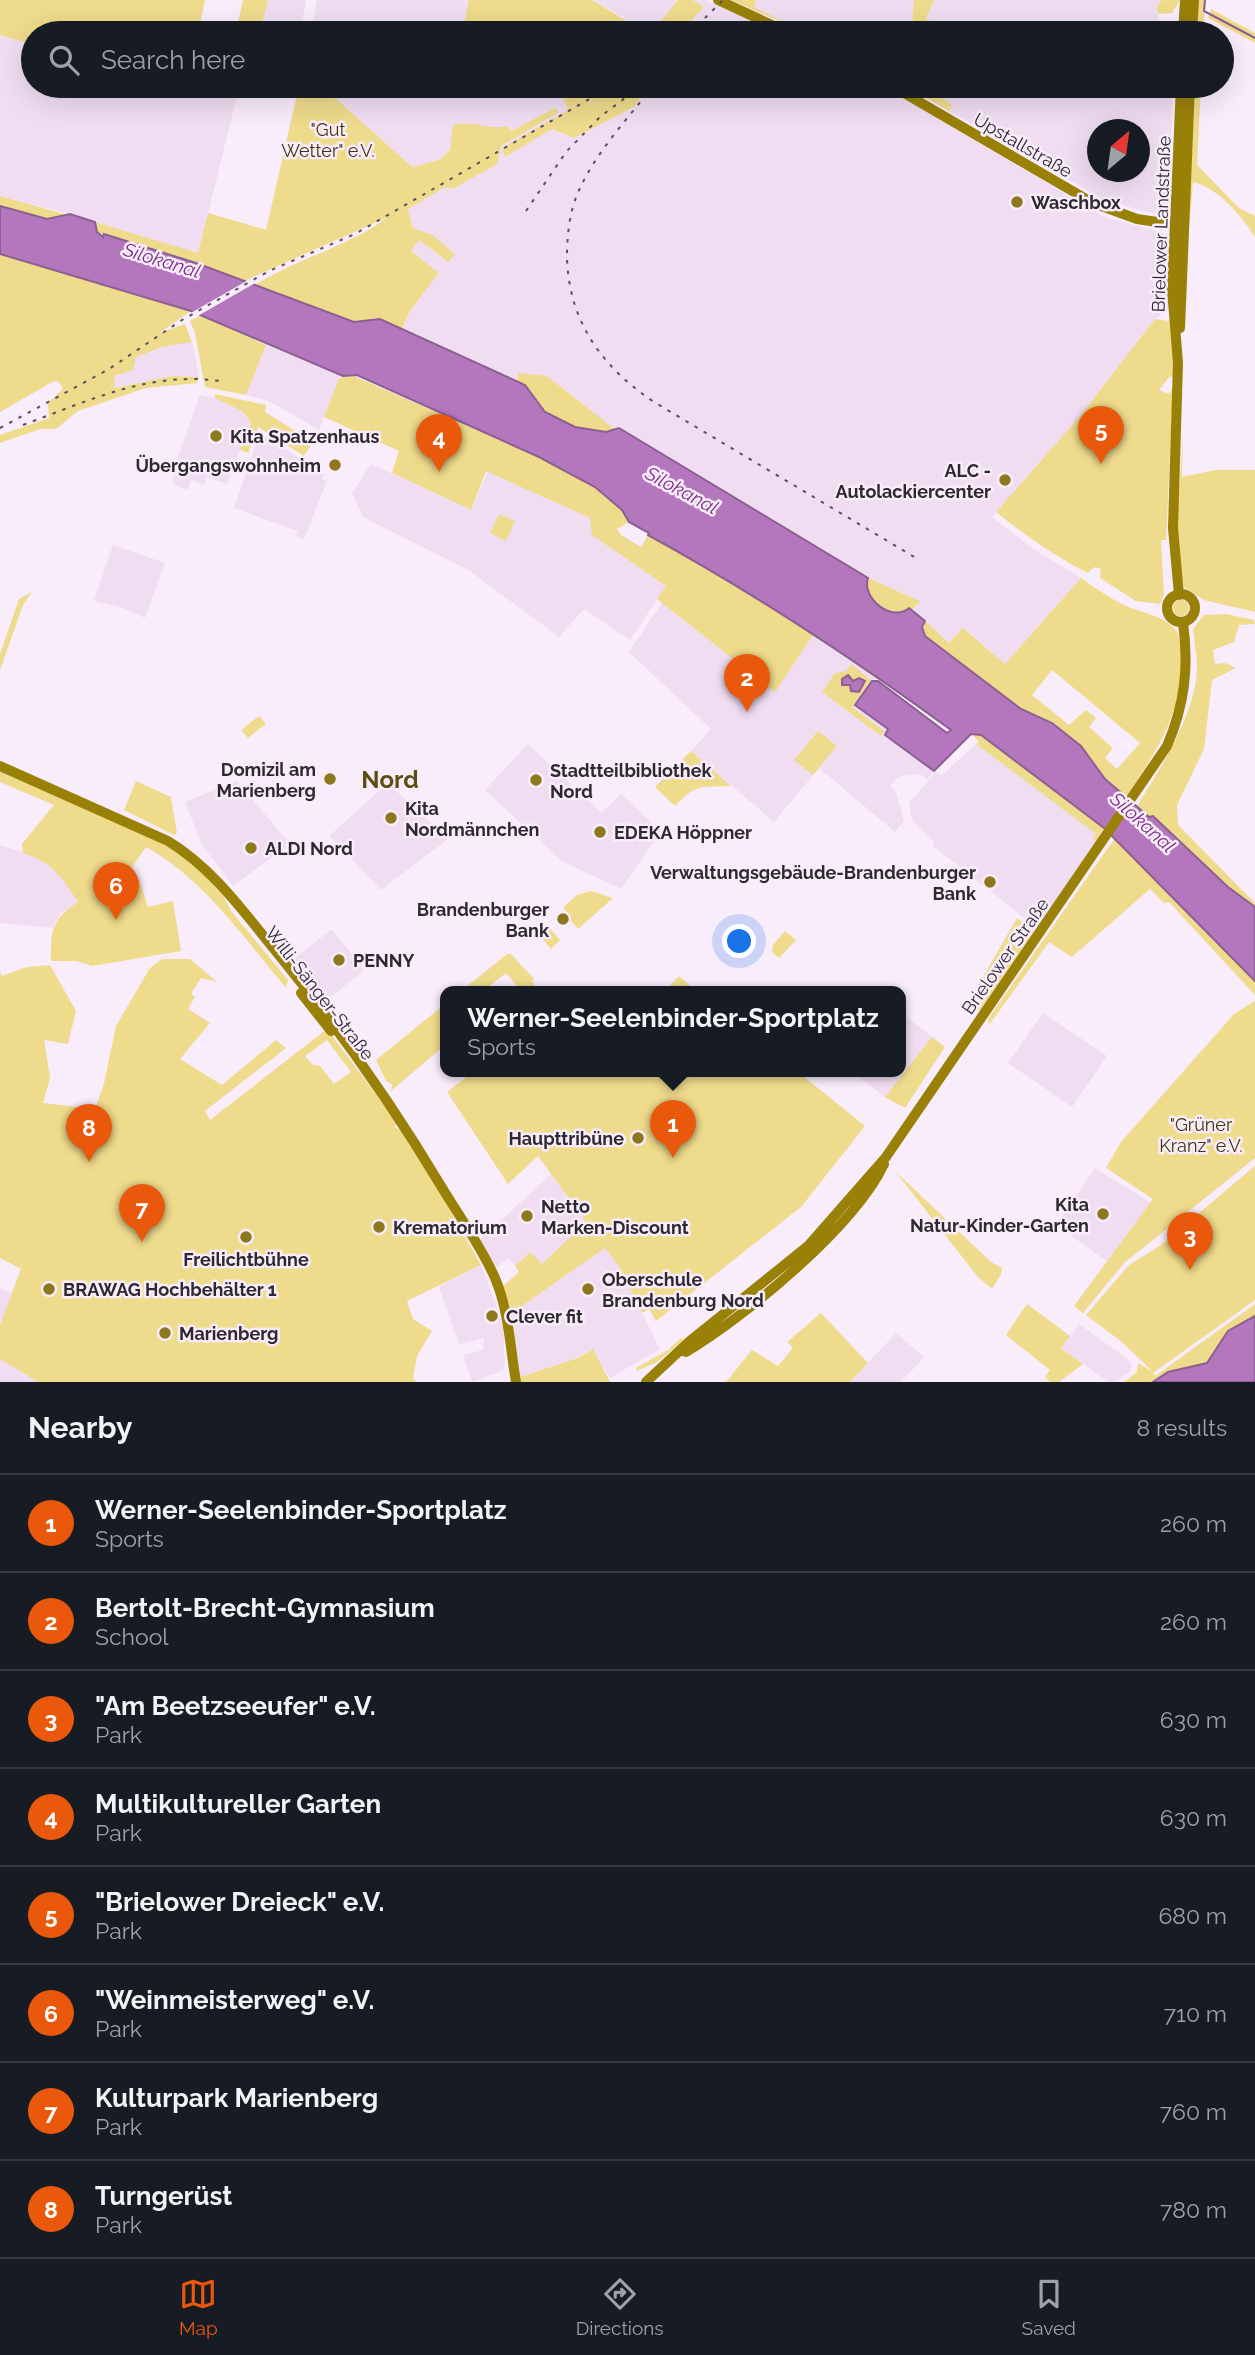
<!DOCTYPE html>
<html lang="en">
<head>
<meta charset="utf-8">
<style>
	:root { --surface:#171b24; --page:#242831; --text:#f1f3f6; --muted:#9ea1a6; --line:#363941; --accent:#ea580c }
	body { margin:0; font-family:Raleway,sans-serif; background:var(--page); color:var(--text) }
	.compass { position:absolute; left:1087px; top:119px; width:63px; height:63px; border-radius:50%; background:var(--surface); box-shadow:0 7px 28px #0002; rotate:29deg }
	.you { position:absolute; left:740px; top:942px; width:24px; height:24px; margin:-18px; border:5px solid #fff; border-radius:50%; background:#1a73e8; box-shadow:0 0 0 10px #1a73e833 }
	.badge { display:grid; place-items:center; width:46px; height:46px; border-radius:50%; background:var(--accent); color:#fff; font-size:23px; font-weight:700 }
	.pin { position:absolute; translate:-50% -58px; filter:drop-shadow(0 2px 4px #0008) }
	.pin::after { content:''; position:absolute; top:37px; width:24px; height:21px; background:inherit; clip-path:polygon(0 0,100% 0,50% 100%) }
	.popup { position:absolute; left:440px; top:986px; width:466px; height:91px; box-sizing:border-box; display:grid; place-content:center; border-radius:14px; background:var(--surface); filter:drop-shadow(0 2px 5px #0005); font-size:23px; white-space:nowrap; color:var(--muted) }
	.popup b { font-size:26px; color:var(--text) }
	.popup::after { content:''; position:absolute; left:50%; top:100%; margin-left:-14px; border:14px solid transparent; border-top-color:var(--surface) }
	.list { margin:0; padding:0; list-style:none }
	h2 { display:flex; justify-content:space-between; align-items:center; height:91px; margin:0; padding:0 28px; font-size:30px }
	h2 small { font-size:23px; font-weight:400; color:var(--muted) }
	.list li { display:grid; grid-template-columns:46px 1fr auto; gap:21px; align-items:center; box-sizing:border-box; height:98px; padding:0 28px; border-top:2px solid var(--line) }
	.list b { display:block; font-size:26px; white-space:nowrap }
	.list p { margin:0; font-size:23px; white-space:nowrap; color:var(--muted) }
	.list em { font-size:23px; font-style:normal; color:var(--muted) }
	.icon { flex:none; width:38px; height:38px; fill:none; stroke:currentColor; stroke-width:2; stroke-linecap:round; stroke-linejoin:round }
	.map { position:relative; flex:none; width:1255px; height:1382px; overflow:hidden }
	.search { position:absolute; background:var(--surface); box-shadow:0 7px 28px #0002; left:21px; right:21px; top:21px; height:77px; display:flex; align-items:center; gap:18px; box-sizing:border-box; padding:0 24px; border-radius:38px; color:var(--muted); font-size:26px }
	.sheet { height:875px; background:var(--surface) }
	nav { display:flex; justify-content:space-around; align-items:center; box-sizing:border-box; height:98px; border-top:2px solid var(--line); background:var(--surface); font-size:19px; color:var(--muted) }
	nav a { display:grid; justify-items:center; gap:4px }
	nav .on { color:var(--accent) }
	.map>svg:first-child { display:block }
	.built { fill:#f0ddf2; fill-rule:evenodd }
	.green { fill:#efdb8c; fill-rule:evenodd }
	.water { fill:#b477bd; stroke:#8c6092; stroke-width:2 }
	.pier { fill:#f9ecfb }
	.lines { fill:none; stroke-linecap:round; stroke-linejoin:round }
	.stream { stroke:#8c6092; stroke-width:2 }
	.secondary { stroke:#998108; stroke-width:10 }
	.rail { stroke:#59525a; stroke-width:2; stroke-dasharray:3.5 7; stroke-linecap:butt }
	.poi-dot { fill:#8d781e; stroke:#f9ecfb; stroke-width:2.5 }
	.labels { text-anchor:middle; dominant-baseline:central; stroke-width:5; stroke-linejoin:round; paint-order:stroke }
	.park-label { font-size:18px; fill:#3f350a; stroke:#f9ecfb }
	.street-label { font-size:18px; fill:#2e292f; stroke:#f9ecfb }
	.poi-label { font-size:18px; font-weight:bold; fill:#2e292f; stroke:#f9ecfb; text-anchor:start }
	.water-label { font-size:19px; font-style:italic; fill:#7a3085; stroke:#f9ecfb }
	.district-label { font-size:24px; font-weight:bold; fill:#5d4f11; stroke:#f9ecfb }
</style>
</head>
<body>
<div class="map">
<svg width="1255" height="1382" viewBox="0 0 1255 1382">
	<rect width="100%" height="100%" fill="#f9ecfb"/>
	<path class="built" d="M268,0H306L300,33H260Z
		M317,0H469L462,33H311Z
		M593,0H678L651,33Z
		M693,0H705L778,33H680L704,7Z
		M756,0H914L912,23L930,33H807L753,7Z
		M934,0H1161L1156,9L1160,25L1173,33H1019L1014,31L1012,33H955L926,19Z
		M0,35L33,45V86H191L237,96L198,254L70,214L0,196Z
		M322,86H504L517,89L518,86H569L587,90L595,86H607L591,93L559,87L568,110L503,148L505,156L552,129L574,138L634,107L650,86H883L1104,217L1164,233L1169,240V309L1155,319L1080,416L992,517L1032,548L1081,578L1005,664L964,628L949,643L911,611L919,601L868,578L616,430L547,376L520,373L516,381L380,320L354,322L284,296L413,227L408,209L445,187L555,108L511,131L507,126L494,129L462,122L450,150L439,160L412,167ZM413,228L447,262L419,240L410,251L439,273L410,311L403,329L380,319Z
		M926,86H1149L1169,90L1173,86L1168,209L1158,214L1142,211L1101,198L949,111L952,105ZM1098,130H1140V172H1098Z
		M192,342L199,377L173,376L115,389L114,376L132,370L136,357L162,347Z
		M266,345L343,376L339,380L319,430L267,400L246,395Z
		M200,395L220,399L242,411L251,422L227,484L207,477L204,485L191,480L188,490L173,484L175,466Z
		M260,433L324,474L322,479L327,481L304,539L296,536L298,531L234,508Z
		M371,464L471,510L488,471L590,518L593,535L666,586L630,640L584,609L559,637L467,569L363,517L352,493Z
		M113,545L165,563L145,618L121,607L94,601Z
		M662,603L775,691L813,635L876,677L855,705L888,730L885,735L934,771L927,779L920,774L905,775L897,778L890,786L896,792L904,821L895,832L819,768L774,822L691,751L711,729L629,652Z
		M528,744L602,813L621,794L661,831L621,889L562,861L485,790Z
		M976,744L1097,834L1093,839L1096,841L1037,928L933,846L934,842L912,820L909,803L936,772L942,775Z
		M237,781L290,844L233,886L202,845L185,802Z
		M388,783L448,839L381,890L329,836Z
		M0,845L44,859L58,872L78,903L60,913L53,928L0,923Z
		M332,929L364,970L325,1002L292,960Z
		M1043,1013L1107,1056L1072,1107L1008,1063Z
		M907,1017L932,1037L885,1097L857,1076L859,1072H900L901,1026Z
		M1095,1168L1151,1203L1108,1262L1056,1225Z
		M551,1174L586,1222L542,1265L530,1252L515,1266L508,1258L495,1268L479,1241Z
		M605,1248L618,1265L660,1349L610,1378L592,1349L578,1358L520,1377L512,1313Z
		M481,1265L503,1324L505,1366L502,1371L472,1382L463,1355L483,1350L484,1338L459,1344L439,1287Z
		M0,1288L13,1294L0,1325Z
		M1079,1324L1129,1360L1132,1368L1130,1372L1114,1382H1108L1061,1348Z
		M896,1333L924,1357L917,1365L901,1382H850Z
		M0,1359L38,1382H0Z"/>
	<path class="green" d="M0,0H205L198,33L168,28L166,33H33V45L0,35Z
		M243,0H268L260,33H236Z
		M469,0H592L647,33H462Z
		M678,0H693L704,7L680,33H651Z
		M731,0H756L754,7L804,32Z
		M914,0H934L926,19L955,33H930L912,23Z
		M1161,0H1180L1172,13L1159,14L1156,9Z
		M1197,0H1205L1203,33H1195Z
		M1211,9L1255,33V43L1208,18Z
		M299,86H322L412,167L439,160L450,150L453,125C471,119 488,131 507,126L511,131L555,108L559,112L501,146L497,164L453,189L445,187L408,209L413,228L432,235L455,254L448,262L419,240L411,251L439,273L410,311L402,329L380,319L354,321L255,285C296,259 352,245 388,217L244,281L104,237L97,232L95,222L198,253L208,213L266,230Z
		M558,86L591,93L607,86H650L634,107L574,138L552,129L505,157L502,148L568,110Z
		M906,86H926L952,105L949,111Z
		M1195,86H1201L1197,165L1239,208L1255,216V237C1243,217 1217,187 1193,182L1188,240Z
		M0,196L68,215L47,219L0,207Z
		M0,254L191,311L159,333L185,324L192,342L162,347L136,357L133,370L114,376L115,388L173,376L199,377L197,383L146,388L78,411L56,429H40L0,443V435L49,418L48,403L63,389L59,382L54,381L0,412Z
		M201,315L266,345L246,395L205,387L195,333L190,321Z
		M1155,319L1169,321L1175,343V379L1170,376L1159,390L1169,394L1173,387L1166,540H1161L1164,594L1160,604L1136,601L1100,578L1101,569L1095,567L1088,573C1054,556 1026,536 996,512L1080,416Z
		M519,373L547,376L616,430C591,436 555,423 538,405C529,396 527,386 516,381Z
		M349,374L539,457L595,487L622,510L629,522L617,529L621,535L641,547L648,535L732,582L813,635L775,692L657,599L666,586L592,535L590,518L486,471L471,510L392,473L399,451L324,417L339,379Z
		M215,394L266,405L265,412L313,442L304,456L258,427L248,453L240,450L251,422L242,411L215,398Z
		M1183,435L1182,477L1215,470H1255V612L1204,600L1184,587L1176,536Z
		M499,514L515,521L506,541L490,533Z
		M868,578L920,601L911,611L909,609L894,613C879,605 862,597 868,578Z
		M1081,578C1094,587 1108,597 1122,604C1139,613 1161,614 1175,629C1181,637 1182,651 1182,660C1182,714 1155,754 1126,797L1105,779L1081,746L1052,723L1021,709L922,633L925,621L949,643L963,628L1005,664ZM1052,670L1140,743L1117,769L1105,758L1113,748L1089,727L1096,718L1086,710L1069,725L1032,695Z
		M32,592L23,605L0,670V654L19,599Z
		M1173 608a8 8 0 1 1 16 0a8 8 0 1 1-16 0Z
		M1226,614L1254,620L1255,624L1239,625L1234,642L1213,650L1215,664L1225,663L1236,668L1212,680L1204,749L1177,805L1178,825L1255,903V907L1228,887L1153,816L1149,817L1137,806C1160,769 1197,712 1197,667C1197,654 1194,641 1193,629L1204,615Z
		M851,664L871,680L852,707L884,731L881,736L822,692L835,673L847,671Z
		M259,716L266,724L248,738L241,730Z
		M818,731L837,746L813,775L794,760Z
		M971,734L981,735L1104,828L1096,841L1093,839L1096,834L976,744L979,741Z
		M691,751L731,786C704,788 698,781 675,806L655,787Z
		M0,771L110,815L185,855L222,893L231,911L288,980L286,988C243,937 205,880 146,847L128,873L139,880L148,907L173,901L181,951L92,966L76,961H51C51,930 51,920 78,902C61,877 54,863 23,853L22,844L54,805L0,782Z
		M136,781L171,797L177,833L174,835L124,810Z
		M1115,838L1255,981V995L1169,902L1164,903L1150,889L1072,957L1049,942L989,1025L988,1019Z
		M591,891L613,898L578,929L565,914L564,907L577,895Z
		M1017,918L1034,931L981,1009L975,1011L967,1005Z
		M546,924L560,940L551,949L539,935Z
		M785,931L796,940L779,958L772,952L773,945Z
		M507,954H511L534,979L532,981L538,989L535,992H522L506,973L482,992H460Z
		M162,959H190L217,982L201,978L191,994L195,997L188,1009L210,1023L180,1059L222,1085L276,1040L286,1048L205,1111L210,1120L327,1029L396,1121L397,1125L393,1126L414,1138L417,1152L481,1265L407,1301L413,1319L432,1331L417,1356L413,1378L416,1382H38L0,1359V1325L21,1269L0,1258V972L2,976L27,967L50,965L76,1011L68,1044L44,1040L50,1078L43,1103L95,1109L104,1084L116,1026L150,968ZM327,1040L351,1072L334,1084L320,1066L313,1065L305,1056Z
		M679,976L697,992H664Z
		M1255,1001V1158L1124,1263L1083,1313L1074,1306L1153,1199L1106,1168L1121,1142L1234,1014Z
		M445,1004V1045L391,1091L392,1084L386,1081L376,1060Z
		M932,1037L945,1047L905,1108L885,1097Z
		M473,1072H798L865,1126L801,1207L656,1321L649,1309L642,1313L618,1265L605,1248L512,1313L503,1286L519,1272L515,1266L530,1252L542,1264L586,1222L538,1156L508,1184L447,1092Z
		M1255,1166V1300L1153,1373L1155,1376L1255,1304V1317L1228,1331L1207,1363L1168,1372L1153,1382H1124L1137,1372L1138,1363L1153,1372L1122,1342L1086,1315L1129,1265L1161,1245Z
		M895,1171L991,1262L1002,1268L1001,1274L992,1289L978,1277Z
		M1027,1304L1070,1336L1061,1348L1083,1364L1059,1382H1050L1045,1377L1050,1370L1006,1335Z
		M821,1313L868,1363L850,1382H726L752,1350L778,1366L793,1348L787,1342Z
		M681,1338L684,1340L657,1362L637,1371L636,1368L668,1350Z
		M593,1349L610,1382H521L520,1377L578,1358Z"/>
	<path class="water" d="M0,206L47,219L70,214L95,222L97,232L103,237L104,234L196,263L354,322L380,319L525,385L545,412L575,427L606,432L619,428L868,578C861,598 892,623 909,608L925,621L922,627L925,636L1021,709L1052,723L1081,746L1105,779L1149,817L1153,816L1228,887L1255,907V981L1104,828L981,735L971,734L934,771L885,735L888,729L855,705L872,681H878L947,733L951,730C854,659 754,593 648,535L649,533L629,522L622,510L595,487L539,457L357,375L343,376L191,311L0,254Z
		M848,675L853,681L859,678L865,681L859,692L851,691L850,685H842V679Z
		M1255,1316V1382H1153L1168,1372L1207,1363L1228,1331Z"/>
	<path class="pier" d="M250,279L257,282L196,317L189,314Z"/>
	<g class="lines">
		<path class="stream" d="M1205,0L1204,11L1255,38"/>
		<path class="secondary" d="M718,0L789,33
			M1183,33L1185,0
			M1192,33L1194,0
			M892,86L1093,203L1137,219L1184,226
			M1180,328L1190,86
			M1167 608a14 14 0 1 1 28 0a14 14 0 1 1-28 0Z
			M1179,595L1173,528L1178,363L1172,289L1181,86
			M0,766L168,841C214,869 245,914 279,955C339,1029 392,1104 441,1186C459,1216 481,1246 495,1278C509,1311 510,1347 516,1382
			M301,993L331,1031
			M686,1352C746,1316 854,1227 884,1164
			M646,1382L690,1341L808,1246L886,1157L1167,746C1185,704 1189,667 1183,622"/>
		<path class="rail" d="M690,33L723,0
			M653,86C626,121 594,154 577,195C569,214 567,238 567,258C569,322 602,367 654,402L916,558
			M526,211L566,152L601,116L641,86
			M23,425C88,401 149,371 220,381
			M0,428L109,369L182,320L269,271L355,234L612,86"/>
	</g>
	<g class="poi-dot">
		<circle cx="1017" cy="202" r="7"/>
		<circle cx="216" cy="436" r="7"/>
		<circle cx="335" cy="465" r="7"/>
		<circle cx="1005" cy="480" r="7"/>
		<circle cx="330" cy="779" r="7"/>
		<circle cx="536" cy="780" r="7"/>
		<circle cx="391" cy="818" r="7"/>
		<circle cx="600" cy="832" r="7"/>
		<circle cx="251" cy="848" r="7"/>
		<circle cx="990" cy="882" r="7"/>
		<circle cx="563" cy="919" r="7"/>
		<circle cx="339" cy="960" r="7"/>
		<circle cx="638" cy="1138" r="7"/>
		<circle cx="1103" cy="1214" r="7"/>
		<circle cx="527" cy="1216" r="7"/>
		<circle cx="379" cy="1227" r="7"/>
		<circle cx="246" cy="1237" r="7"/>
		<circle cx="49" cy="1289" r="7"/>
		<circle cx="588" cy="1289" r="7"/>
		<circle cx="492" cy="1316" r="7"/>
		<circle cx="165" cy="1333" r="7"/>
	</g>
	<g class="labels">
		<g class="park-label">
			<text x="328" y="129">"Gut<tspan x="328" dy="21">Wetter" e.V.</tspan></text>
			<text x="1201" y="1124">"Grüner<tspan x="1201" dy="21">Kranz" e.V.</tspan></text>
		</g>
		<g class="street-label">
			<text transform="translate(1023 145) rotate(30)">Upstallstraße</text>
			<text transform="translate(1161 224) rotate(-88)">Brielower Landstraße</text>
			<text transform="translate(1005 956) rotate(-55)">Brielower Straße</text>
			<text transform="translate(320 993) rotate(52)">Willi-Sänger-Straße</text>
		</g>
		<g class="poi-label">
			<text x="1031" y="202">Waschbox</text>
			<text x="230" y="436">Kita Spatzenhaus</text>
			<text x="321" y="465" text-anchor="end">Übergangswohnheim</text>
			<text x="991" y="470" text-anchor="end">ALC -<tspan x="991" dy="21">Autolackiercenter</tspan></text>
			<text x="316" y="769" text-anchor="end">Domizil am<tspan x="316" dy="21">Marienberg</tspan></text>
			<text x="550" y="770">Stadtteilbibliothek<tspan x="550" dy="21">Nord</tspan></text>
			<text x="405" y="808">Kita<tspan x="405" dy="21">Nordmännchen</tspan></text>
			<text x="614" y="832">EDEKA Höppner</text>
			<text x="265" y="848">ALDI Nord</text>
			<text x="976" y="872" text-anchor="end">Verwaltungsgebäude-Brandenburger<tspan x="976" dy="21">Bank</tspan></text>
			<text x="549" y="909" text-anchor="end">Brandenburger<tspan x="549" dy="21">Bank</tspan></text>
			<text x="353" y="960">PENNY</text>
			<text x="624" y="1138" text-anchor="end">Haupttribüne</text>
			<text x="1089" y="1204" text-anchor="end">Kita<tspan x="1089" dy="21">Natur-Kinder-Garten</tspan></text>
			<text x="541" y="1206">Netto<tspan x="541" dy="21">Marken-Discount</tspan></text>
			<text x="393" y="1227">Krematorium</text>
			<text x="246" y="1259" text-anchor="middle">Freilichtbühne</text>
			<text x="602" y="1279">Oberschule<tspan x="602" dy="21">Brandenburg Nord</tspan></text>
			<text x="63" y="1289">BRAWAG Hochbehälter 1</text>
			<text x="506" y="1316">Clever fit</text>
			<text x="179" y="1333">Marienberg</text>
		</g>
		<g class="water-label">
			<text transform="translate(162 260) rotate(17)">Silokanal</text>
			<text transform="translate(682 490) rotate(28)">Silokanal</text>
			<text transform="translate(1143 822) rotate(42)">Silokanal</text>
		</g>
		<g class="district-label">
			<text x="390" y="779">Nord</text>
		</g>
	</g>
</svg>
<svg class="compass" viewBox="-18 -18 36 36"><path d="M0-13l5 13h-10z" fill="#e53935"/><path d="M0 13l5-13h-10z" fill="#9ea1a6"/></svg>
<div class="you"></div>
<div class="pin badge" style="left:673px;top:1158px">1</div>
<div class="popup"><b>Werner-Seelenbinder-Sportplatz</b>Sports</div>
<div class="pin badge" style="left:747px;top:712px">2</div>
<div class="pin badge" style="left:1190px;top:1270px">3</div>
<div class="pin badge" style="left:439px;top:472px">4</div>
<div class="pin badge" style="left:1101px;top:464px">5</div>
<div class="pin badge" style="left:116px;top:920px">6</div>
<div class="pin badge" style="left:142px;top:1242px">7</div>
<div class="pin badge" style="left:89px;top:1162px">8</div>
<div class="search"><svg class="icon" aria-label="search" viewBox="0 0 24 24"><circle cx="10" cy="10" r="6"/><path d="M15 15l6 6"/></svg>Search here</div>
</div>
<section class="sheet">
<h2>Nearby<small>8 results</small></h2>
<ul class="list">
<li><span class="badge">1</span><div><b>Werner-Seelenbinder-Sportplatz</b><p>Sports</p></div><em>260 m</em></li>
<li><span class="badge">2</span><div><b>Bertolt-Brecht-Gymnasium</b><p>School</p></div><em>260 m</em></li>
<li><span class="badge">3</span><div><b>&quot;Am Beetzseeufer&quot; e.V.</b><p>Park</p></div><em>630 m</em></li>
<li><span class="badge">4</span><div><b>Multikultureller Garten</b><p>Park</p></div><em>630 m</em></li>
<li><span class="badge">5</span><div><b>&quot;Brielower Dreieck&quot; e.V.</b><p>Park</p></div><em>680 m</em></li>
<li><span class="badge">6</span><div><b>&quot;Weinmeisterweg&quot; e.V.</b><p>Park</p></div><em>710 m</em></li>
<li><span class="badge">7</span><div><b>Kulturpark Marienberg</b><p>Park</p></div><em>760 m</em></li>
<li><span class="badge">8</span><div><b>Turngerüst</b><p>Park</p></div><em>780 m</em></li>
</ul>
</section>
<nav>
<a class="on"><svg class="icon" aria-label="map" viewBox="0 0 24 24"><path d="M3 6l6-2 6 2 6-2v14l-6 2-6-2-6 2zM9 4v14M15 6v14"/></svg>Map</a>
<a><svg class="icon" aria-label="directions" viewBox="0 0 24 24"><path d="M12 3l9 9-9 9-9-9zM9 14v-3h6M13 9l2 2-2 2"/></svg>Directions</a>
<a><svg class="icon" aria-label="saved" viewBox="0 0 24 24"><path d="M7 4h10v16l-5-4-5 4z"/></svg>Saved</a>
</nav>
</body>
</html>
